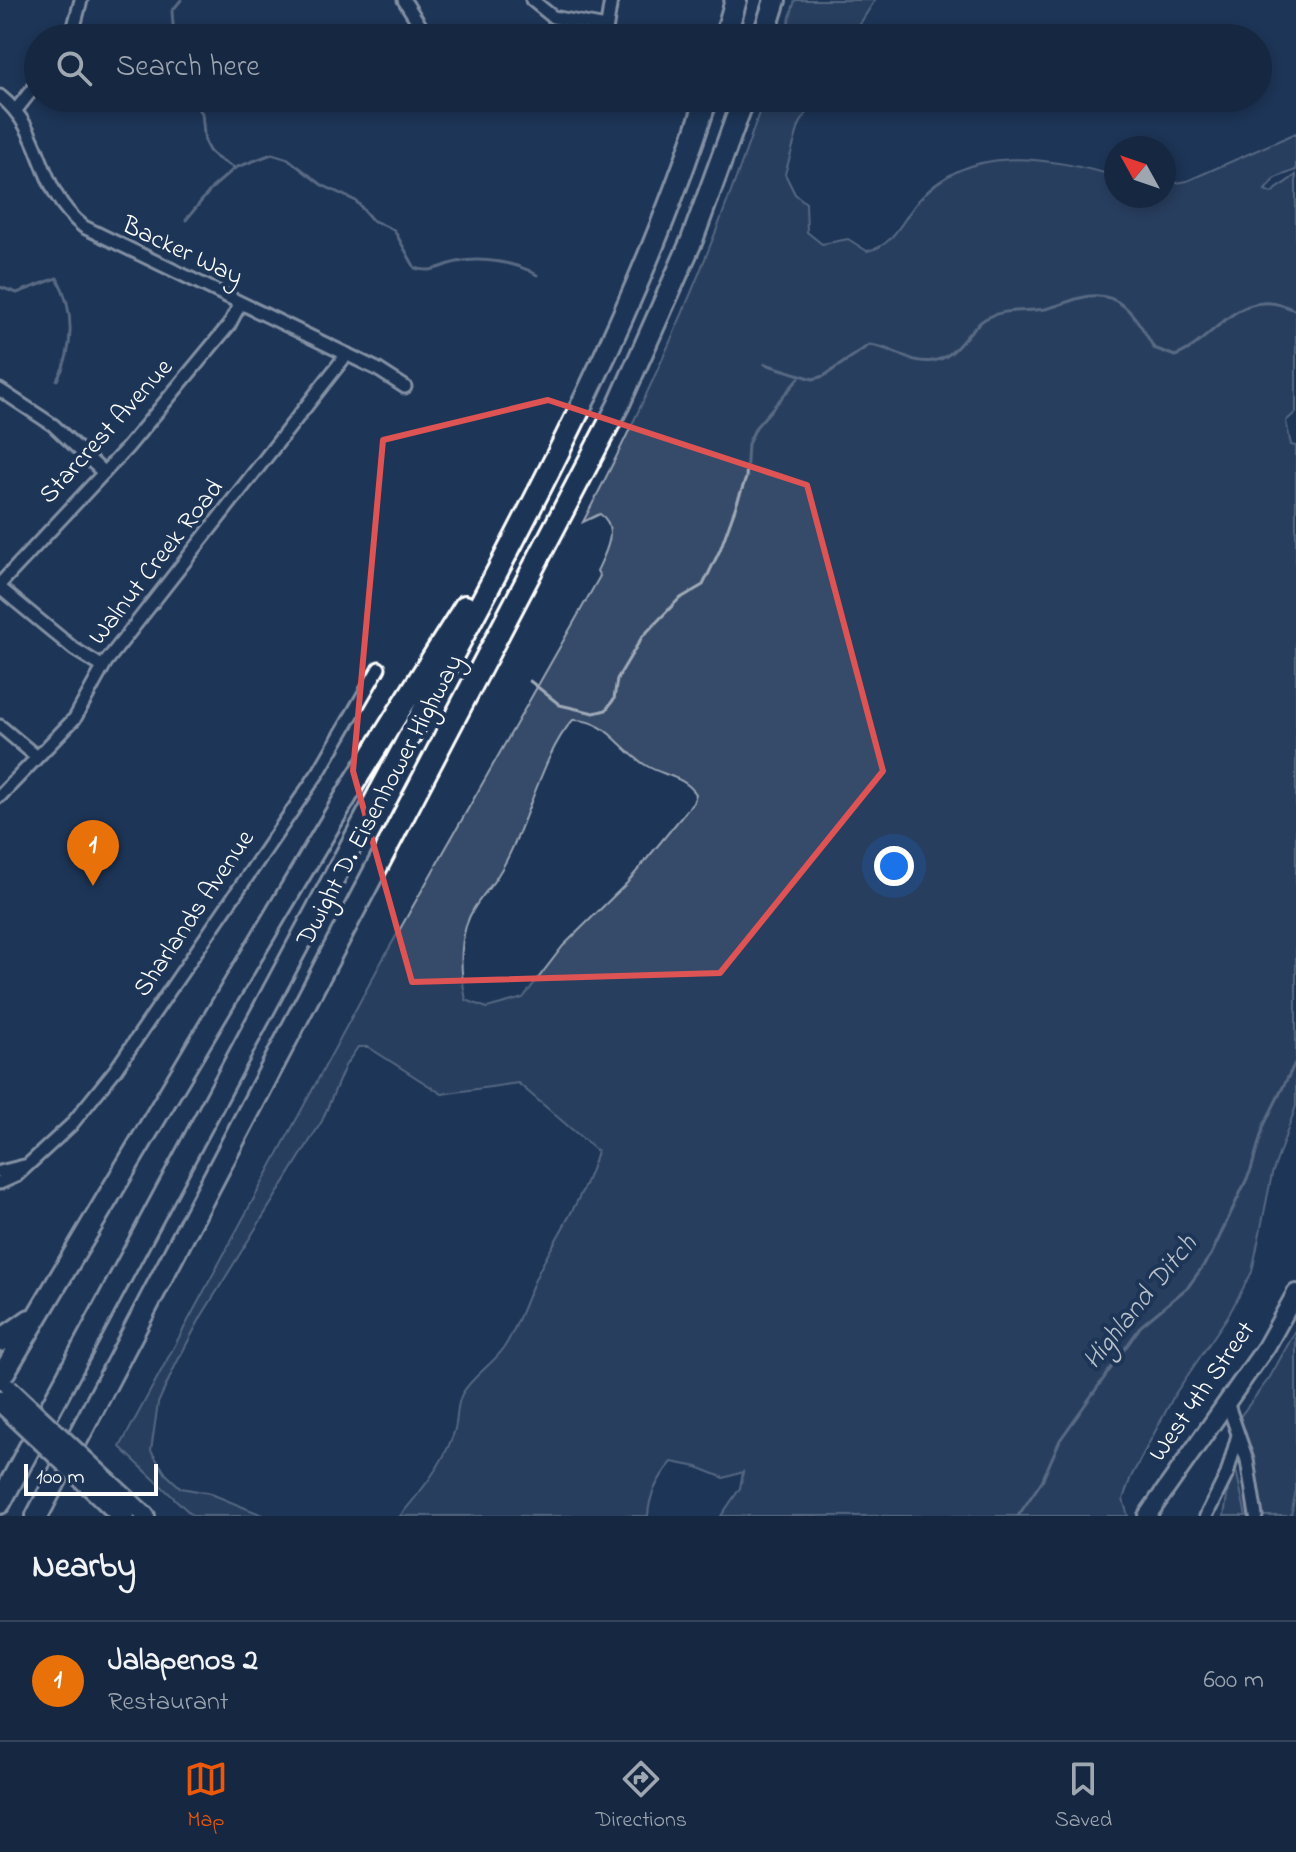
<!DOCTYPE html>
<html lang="en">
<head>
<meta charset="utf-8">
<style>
	:root { --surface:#162841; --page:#23344c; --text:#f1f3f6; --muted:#9ea6b1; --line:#35445a; --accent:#ea580c }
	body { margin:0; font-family:"Indie Flower",sans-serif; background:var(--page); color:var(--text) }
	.compass { position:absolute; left:1104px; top:136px; width:72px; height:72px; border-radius:50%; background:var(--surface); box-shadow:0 4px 12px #0003; rotate:310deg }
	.scale { position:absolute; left:24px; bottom:20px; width:134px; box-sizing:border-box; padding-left:8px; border:4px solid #fff; border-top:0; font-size:22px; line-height:28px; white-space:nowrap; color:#fff; -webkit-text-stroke:6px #1d3557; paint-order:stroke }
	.you { position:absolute; left:894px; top:866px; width:28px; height:28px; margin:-20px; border:6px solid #fff; border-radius:50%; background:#1a73e8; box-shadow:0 0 0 12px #1a73e833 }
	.badge { display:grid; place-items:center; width:52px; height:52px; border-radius:50%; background:var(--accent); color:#fff; font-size:26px; font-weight:700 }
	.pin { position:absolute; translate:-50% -66px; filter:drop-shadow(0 2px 4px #0008) }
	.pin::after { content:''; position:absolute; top:42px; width:28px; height:24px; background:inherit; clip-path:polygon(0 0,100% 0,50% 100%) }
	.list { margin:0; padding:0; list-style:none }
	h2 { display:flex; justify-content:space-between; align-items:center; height:104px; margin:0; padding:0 32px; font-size:34px }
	h2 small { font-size:26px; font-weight:400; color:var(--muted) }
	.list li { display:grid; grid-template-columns:52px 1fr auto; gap:24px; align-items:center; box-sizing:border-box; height:120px; padding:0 32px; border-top:2px solid var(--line) }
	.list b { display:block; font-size:30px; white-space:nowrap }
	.list p { margin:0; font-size:26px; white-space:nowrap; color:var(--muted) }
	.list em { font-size:26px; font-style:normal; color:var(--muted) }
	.icon { flex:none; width:44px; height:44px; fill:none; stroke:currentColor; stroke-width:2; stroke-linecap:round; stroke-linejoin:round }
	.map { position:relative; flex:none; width:1296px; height:1516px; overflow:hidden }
	.search { position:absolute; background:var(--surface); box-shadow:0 4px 12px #0003; left:24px; right:24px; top:24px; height:88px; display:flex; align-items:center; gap:20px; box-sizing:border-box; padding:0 28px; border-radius:44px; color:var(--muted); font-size:30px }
	.sheet { height:224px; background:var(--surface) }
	nav { display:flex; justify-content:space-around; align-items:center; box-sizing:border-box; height:112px; border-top:2px solid var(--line); background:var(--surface); font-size:22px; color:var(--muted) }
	nav a { display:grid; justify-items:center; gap:4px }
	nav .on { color:var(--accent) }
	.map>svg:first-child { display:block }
	.green { fill:#364b69; stroke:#9aa5b4; stroke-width:2; fill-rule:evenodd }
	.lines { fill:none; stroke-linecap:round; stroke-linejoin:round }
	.stream { stroke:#a0aab8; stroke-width:3 }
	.minor-casing { stroke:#fff; stroke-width:17 }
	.secondary-casing { stroke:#fff; stroke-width:22 }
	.motorway-casing { stroke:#fff; stroke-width:26 }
	.minor { stroke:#1d3557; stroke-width:11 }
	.secondary { stroke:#1d3557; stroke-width:16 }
	.motorway { stroke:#1d3557; stroke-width:20 }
	.secondary-bridge-casing { stroke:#fff; stroke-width:22; stroke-linecap:butt }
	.motorway-bridge-casing { stroke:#fff; stroke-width:26; stroke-linecap:butt }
	.secondary-bridge { stroke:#1d3557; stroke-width:16 }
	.motorway-bridge { stroke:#1d3557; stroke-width:20 }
	.marked { fill:none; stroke:#de5353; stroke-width:6; stroke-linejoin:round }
	.labels { text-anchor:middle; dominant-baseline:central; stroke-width:8; stroke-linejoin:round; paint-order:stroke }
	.street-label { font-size:26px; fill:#fff; stroke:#1d3557 }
	.water-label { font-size:28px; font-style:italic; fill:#b8c0ca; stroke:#1d3557 }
</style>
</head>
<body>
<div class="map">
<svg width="1296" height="1516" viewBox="0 0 1296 1516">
	<rect width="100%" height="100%" fill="#1d3557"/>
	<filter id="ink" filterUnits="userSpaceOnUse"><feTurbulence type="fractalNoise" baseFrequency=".0125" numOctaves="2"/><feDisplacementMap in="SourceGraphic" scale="16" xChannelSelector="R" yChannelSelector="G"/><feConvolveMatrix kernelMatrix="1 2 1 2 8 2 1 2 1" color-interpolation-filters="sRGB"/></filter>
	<g filter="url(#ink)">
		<path class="green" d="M795,0H875L851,38H784Z
			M764,98H814L799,126L785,174L795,194L806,203L807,232L822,244L848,239L867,251C893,247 902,220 918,201C970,141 1049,158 1116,176V196H1164V185L1187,181L1296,133V170L1275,178L1265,190L1271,193L1296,175V412L1286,421L1291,445L1296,446V1106L1272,1174L1252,1272L1228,1316L1175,1394L1131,1477L1123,1499L1128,1516H721L740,1488L743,1472L724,1478L697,1467L672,1462C658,1478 649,1495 648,1516H400C421,1491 442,1466 453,1435C459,1421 455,1407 462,1394C472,1376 492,1365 503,1349C519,1325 526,1297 539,1271C559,1232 585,1195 597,1151L518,1083L442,1094L368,1047H358L345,1066L322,1121L201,1317L176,1364L158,1403L151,1451L166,1474L181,1488L209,1493L265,1516H193L120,1447L379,966L600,576L597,571C605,554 620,527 600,514L583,522C654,387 716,243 764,98ZM573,720C608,719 620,751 647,766C664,776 684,776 696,794L693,803L627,883L563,946L523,998L487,1008L466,1000C461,976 459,950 466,926C472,905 487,893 498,875C525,834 542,752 573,720Z
			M1296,1330V1490L1291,1516H1262L1254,1463L1239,1418L1270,1377Z
			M1233,1456L1246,1516H1224Z"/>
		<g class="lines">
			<path class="stream" d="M174,38L172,11L181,0
				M188,98L202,113C206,147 200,151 235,168L272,154L288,159L322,185L356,201L372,220L394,230L415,268C433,274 441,265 457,262C481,257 517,262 537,275
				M186,220L212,188L235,168
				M0,287L17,293L57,278C75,310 74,350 57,380
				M765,364L813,379L824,376L869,345C891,346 910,365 933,361C958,357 965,331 985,319C1004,308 1025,312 1045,309C1058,306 1068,301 1080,298C1121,287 1137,319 1154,348L1175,356C1216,341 1239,281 1296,311
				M530,681L560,705L594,713L606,710L614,699L617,679L642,637L679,599L703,585L720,550L746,478L748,444L756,427L799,378
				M1018,1516L1042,1481L1060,1440L1141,1326L1188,1287L1211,1255L1251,1170L1264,1125L1296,1061"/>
			<defs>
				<path id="minor" d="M404,0L428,38
					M532,0L553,17L606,27
					M71,38L81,0
					M605,38L611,0
					M0,96C47,134 34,187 84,227L377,369L405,387
					M16,110L38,82
					M0,390L53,425L104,473
					M0,584L127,448L229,325L240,304
					M0,588L74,649L103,667
					M0,726L37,757
					M0,796L75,718L106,662L347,354
					M0,1172L24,1166
					M0,1183L16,1176L71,1125L116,1069L320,770L379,668
					M1227,1402L1247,1460L1256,1516
					M1206,1516L1227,1474L1238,1435"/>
				<path id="secondary" d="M110,1483L146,1516
					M1147,1516L1266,1347L1296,1293"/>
				<path id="motorway" d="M725,38L736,0
					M763,38L775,0
					M0,1341L30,1320
					M0,1379L354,783L465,606
					M103,1497L123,1516
					M0,1503C133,1254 266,1005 399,756C512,543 633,329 707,98
					M37,1516L619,404L692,240L744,98"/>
			</defs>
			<use href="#minor" class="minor-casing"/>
			<use href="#secondary" class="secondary-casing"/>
			<use href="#motorway" class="motorway-casing"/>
			<use href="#minor" class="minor"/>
			<use href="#secondary" class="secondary"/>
			<use href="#motorway" class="motorway"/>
			<defs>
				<path id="secondary-bridge" d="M9,1388L110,1483"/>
				<path id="motorway-bridge" d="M2,1402L103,1497"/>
			</defs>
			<use href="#secondary-bridge" class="secondary-bridge-casing"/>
			<use href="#motorway-bridge" class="motorway-bridge-casing"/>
			<use href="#secondary-bridge" class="secondary-bridge"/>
			<use href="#motorway-bridge" class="motorway-bridge"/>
		</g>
	</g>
	<path d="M0 0H1296V1516H0ZM548,400L807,485L883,771L720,973L412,982L353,771L383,440Z" fill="#1d3557" fill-opacity=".55" fill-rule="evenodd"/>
	<path class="marked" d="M548,400L807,485L883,771L720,973L412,982L353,771L383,440Z"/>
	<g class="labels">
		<g class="street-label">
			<text transform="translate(182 252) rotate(25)">Backer Way</text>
			<text transform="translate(107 432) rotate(-48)">Starcrest Avenue</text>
			<text transform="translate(157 563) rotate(-52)">Walnut Creek Road</text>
			<text transform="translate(381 801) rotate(-62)">Dwight D. Eisenhower Highway</text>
			<text transform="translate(195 914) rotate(-56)">Sharlands Avenue</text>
			<text transform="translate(1203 1392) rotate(-55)">West 4th Street</text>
		</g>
		<g class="water-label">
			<text transform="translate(1141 1303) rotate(-51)">Highland Ditch</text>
		</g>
	</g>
</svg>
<svg class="compass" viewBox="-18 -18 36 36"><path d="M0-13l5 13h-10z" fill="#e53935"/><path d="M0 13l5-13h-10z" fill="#9ea6b1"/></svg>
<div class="scale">100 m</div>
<div class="you"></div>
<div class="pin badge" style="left:93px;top:886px;background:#e8710a">1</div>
<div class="search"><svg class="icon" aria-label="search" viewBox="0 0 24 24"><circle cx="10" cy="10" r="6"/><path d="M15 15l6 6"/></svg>Search here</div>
</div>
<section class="sheet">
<h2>Nearby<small></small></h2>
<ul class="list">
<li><span class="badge" style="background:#e8710a">1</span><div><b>Jalapenos 2</b><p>Restaurant</p></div><em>600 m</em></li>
</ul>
</section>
<nav>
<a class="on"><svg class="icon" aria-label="map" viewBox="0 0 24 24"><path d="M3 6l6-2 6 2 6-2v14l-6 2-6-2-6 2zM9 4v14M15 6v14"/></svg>Map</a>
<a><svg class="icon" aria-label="directions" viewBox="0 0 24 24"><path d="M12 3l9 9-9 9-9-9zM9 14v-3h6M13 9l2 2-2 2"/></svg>Directions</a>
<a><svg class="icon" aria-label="saved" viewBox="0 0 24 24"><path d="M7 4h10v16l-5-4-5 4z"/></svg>Saved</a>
</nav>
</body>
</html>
